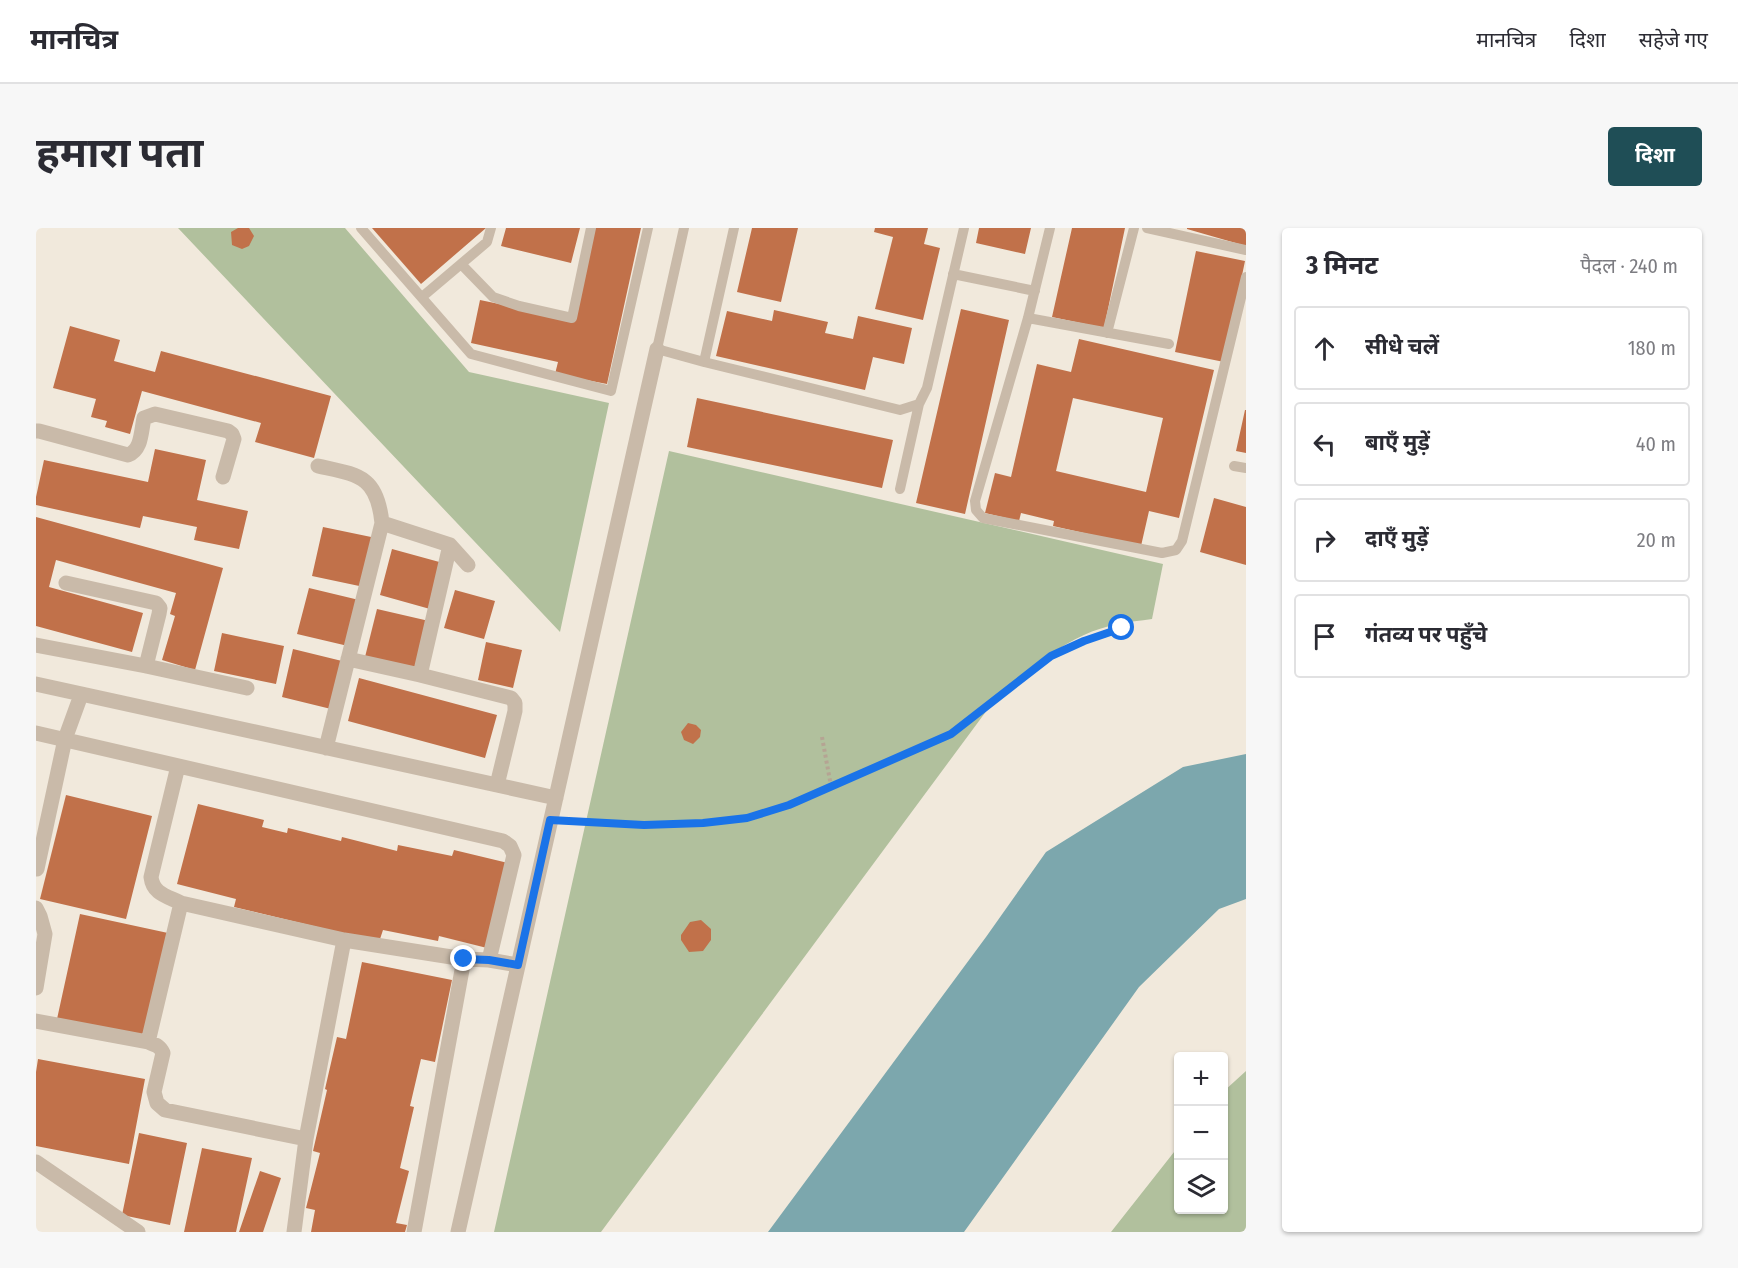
<!DOCTYPE html>
<html lang="hi">
<head>
<meta charset="utf-8">
<style>
	:root { --surface:#fff; --page:#f7f7f7; --text:#2b2b33; --muted:#7c7c81; --line:#e1e1e2; --accent:#1f4e56 }
	body { margin:0; font-family:"Fira Sans Condensed","Noto Sans Devanagari",sans-serif; background:var(--page); color:var(--text) }
	.controls { position:absolute; right:18px; bottom:18px; display:grid; overflow:hidden; border-radius:6px; box-shadow:0 2px 4px #0004 }
	.controls button { width:54px; height:54px; display:grid; place-items:center; padding:0; border:0; border-bottom:2px solid var(--line); background:var(--surface); color:var(--text); font:30px sans-serif }
	.stop { position:absolute; width:18px; height:18px; margin:-14px; border:4px solid #1a73e8; border-radius:50%; background:#fff }
	.stop.end { background:#1a73e8; border-color:#fff; box-shadow:0 2px 6px #0008 }
	.list { margin:0; padding:0; list-style:none }
	h2 { display:flex; justify-content:space-between; align-items:center; height:78px; margin:0; padding:0 24px; font-size:26px }
	h2 small { font-size:20px; font-weight:400; color:var(--muted) }
	.list li { display:grid; grid-template-columns:39px 1fr auto; gap:18px; align-items:center; box-sizing:border-box; height:84px; margin:0 12px 12px; padding:0 12px; border:2px solid var(--line); border-radius:6px }
	.list b { display:block; font-size:22px; white-space:nowrap }
	.list em { font-size:20px; font-style:normal; color:var(--muted) }
	.icon { flex:none; width:33px; height:33px; fill:none; stroke:currentColor; stroke-width:2; stroke-linecap:round; stroke-linejoin:round }
	.map { position:relative; flex:none; width:1210px; height:1004px; overflow:hidden; border-radius:6px }
	header { display:flex; align-items:center; gap:36px; box-sizing:border-box; height:84px; padding:0 30px; background:var(--surface); border-bottom:2px solid var(--line) }
	header strong { font-size:28px }
	nav { display:flex; gap:33px; margin-inline-start:auto; font-size:21px }
	.intro { display:flex; align-items:center; justify-content:space-between; box-sizing:border-box; height:144px; padding:0 36px }
	h1 { margin:0; font-size:42px }
	.button { padding:15px 27px; border-radius:6px; background:var(--accent); color:#fff; font-size:21px; font-weight:700 }
	main { display:flex; gap:36px; padding:0 36px }
	aside { flex:1; background:var(--surface); border-radius:6px; box-shadow:0 2px 4px #0004 }
	.map>svg:first-child { display:block }
	.green { fill:#b1c09d }
	.water { fill:#7ca7ad }
	.building { fill:#c1714a; fill-rule:evenodd }
	.lines { fill:none; stroke-linecap:round; stroke-linejoin:round }
	.path { stroke:#b5a493; stroke-width:4; stroke-dasharray:3 3; stroke-linecap:butt }
	.service { stroke:#c9baa9; stroke-width:10 }
	.minor { stroke:#c9baa9; stroke-width:15 }
	.route { stroke:#1a73e8; stroke-width:8 }
</style>
</head>
<body>
<header>
<strong>मानचित्र</strong>
<nav><a>मानचित्र</a><a>दिशा</a><a>सहेजे गए</a></nav>
</header>
<div class="intro"><h1>हमारा पता</h1><a class="button">दिशा</a></div>
<main>
<div class="map">
<svg width="1210" height="1004" viewBox="0 0 1210 1004">
	<rect width="100%" height="100%" fill="#f1e9dc"/>
	<path class="green" d="M142,0H309L433,144L573,175L524,404Z
		M633,223L1127,336L1116,391C1093,394 1069,397 1048,407C1015,422 988,447 960,470L565,1004H458Z
		M1210,843V1004H1075L1142,919V982H1188V863Z"/>
	<path class="water" d="M1210,526V671L1183,681L1103,759L928,1004H732L950,709L1010,624L1147,539Z"/>
	<path class="building" d="M202,0H213L218,8L213,18L206,21L196,17L195,4Z
		M336,0H450L385,56Z
		M470,0H544L535,35L465,18Z
		M558,0H605L571,156L519,146L522,134L435,115L444,72L539,92Z
		M716,0H762L745,74L701,64Z
		M839,0H892L888,16L904,20L887,92L839,81L857,9L838,4Z
		M943,0H995L989,26L940,15Z
		M1036,0H1089L1068,100L1016,89Z
		M1151,0H1210V18L1151,1Z
		M1160,23L1209,33L1188,134L1139,124Z
		M925,81L973,92L929,286L880,275Z
		M738,82L792,94L789,105L817,111L822,88L876,100L868,136L837,129L829,162L680,128L691,83L736,93Z
		M34,98L84,112L78,133L119,144L125,123L295,168L278,230L219,214L225,195L106,163L94,206L69,199L71,193L55,189L60,171L17,160Z
		M1043,111L1178,142L1143,290L1113,283L1105,318L1017,298L1018,293L985,285L983,293L949,285L959,245L975,249L1001,136L1035,144ZM1037,170L1127,190L1110,264L1020,243Z
		M661,170L857,212L846,260L651,219Z
		M1209,182H1210V225L1200,223Z
		M119,221L170,232L161,272L212,283L203,321L158,312L161,299L107,288L104,300L0,277V269L8,232L112,254Z
		M1178,270L1210,279V337L1164,324Z
		M0,289L187,340L159,442L126,432L139,388L134,386L140,365L20,332L13,359L107,385L96,424L0,398Z
		M287,299L340,310L328,359L276,348Z
		M356,321L407,335L394,381L344,367Z
		M273,360L323,372L312,418L261,406Z
		M419,362L459,373L448,411L408,400Z
		M341,381L393,393L382,441L329,429Z
		M186,405L248,418L240,456L178,443Z
		M450,414L486,422L477,460L442,452Z
		M257,421L306,433L295,481L246,469Z
		M323,450L461,487L449,530L312,493Z
		M652,495L660,497L665,502L664,509L657,516L648,512L645,504Z
		M30,567L116,588L90,691L4,671Z
		M162,576L228,592L226,599L251,605L252,600L305,613L306,609L361,623L362,617L416,628L418,622L472,635L451,720L403,708L402,713L347,702L343,714L198,679L200,671L141,656Z
		M44,686L132,705L109,810L21,791Z
		M665,692L675,701V712L667,723L653,724L645,712V707L654,694Z
		M326,734L416,752L399,834L385,831L374,878L378,879L364,940L373,943L360,995L371,997L369,1004H275L279,982L270,980L284,925L277,923L291,862L289,861L301,809L310,811Z
		M2,831L109,851L93,936L0,918V844Z
		M103,905L151,915L134,997L86,987Z
		M166,920L216,930L200,1004H148Z
		M224,943L245,950L227,1004H203Z"/>
	<g class="lines">
		<path class="path" d="M786,509L795,558
			M533,593L608,597L667,595L711,590L753,577L915,506L1015,428L1048,413L1086,400"/>
		<path class="service" d="M325,0L435,126L575,163L612,0
			M648,0L621,121L668,134
			M698,0L668,134L864,182L883,176L891,160L928,0
			M1014,0L992,90L939,273L940,282L947,290L1126,325L1140,322L1146,313L1210,49
			M1111,0L1210,22
			M425,36L457,69L483,78L536,90L555,0
			M917,46L999,63
			M386,69L451,14L455,0
			M992,90L1133,116
			M1071,105L1098,0
			M1198,238L1210,240
			M864,261L883,176"/>
		<path class="minor" d="M0,203H3L92,227C106,222 105,203 108,190L119,186L192,203L196,206L198,211L187,249
			M282,238C322,247 341,247 346,295L290,520
			M346,295L414,317L432,337
			M30,355L120,375L124,380L123,386L110,438
			M0,417L110,438L211,460
			M312,431L384,447L475,470L479,475V483L461,557
			M384,447L414,317
			M0,456L520,570
			M0,505L467,613L474,618L478,627L453,732
			M142,538L115,649C117,666 131,668 145,675L308,712L428,731L453,732L482,737
			M1,641L29,511L45,467
			M0,680L4,688L9,706L0,760
			M0,793L112,814C120,817 124,818 127,825L118,864L121,875L129,882L270,911
			M112,814L145,675
			M0,934L102,1004
			M258,1004L270,911L308,712
			M378,1004L428,731
			M422,1004L621,121"/>
	</g>
	<g class="lines">
		<path class="route" d="M428,731L453,732L482,737L514,592L608,597L667,595L711,590L753,577L915,506L1015,428L1048,413L1086,400"/>
	</g>
</svg>
<div class="controls">
<button>+</button>
<button>−</button>
<button><svg class="icon" aria-label="layers" viewBox="0 0 24 24"><path d="M12 4l9 5-9 5-9-5zM3 14l9 5 9-5"/></svg></button>
</div>
<div class="stop" style="left:1086px;top:400px"></div>
<div class="stop end" style="left:428px;top:731px"></div>
</div>
<aside>
<h2>3 मिनट<small>पैदल · 240 m</small></h2>
<ul class="list">
<li><svg class="icon" aria-label="ahead" viewBox="0 0 24 24"><path d="M12 20V5M6 11l6-6 6 6"/></svg><div><b>सीधे चलें</b></div><em>180 m</em></li>
<li><svg class="icon" aria-label="left" viewBox="0 0 24 24"><path d="M17 20v-9H6M10 6l-5 5 5 5"/></svg><div><b>बाएँ मुड़ें</b></div><em>40 m</em></li>
<li><svg class="icon" aria-label="right" viewBox="0 0 24 24"><path d="M7 20v-9h11M14 6l5 5-5 5"/></svg><div><b>दाएँ मुड़ें</b></div><em>20 m</em></li>
<li><svg class="icon" aria-label="arrive" viewBox="0 0 24 24"><path d="M6 21V4h12l-3 4 3 4H6"/></svg><div><b>गंतव्य पर पहुँचे</b></div></li>
</ul>
</aside>
</main>
</body>
</html>
